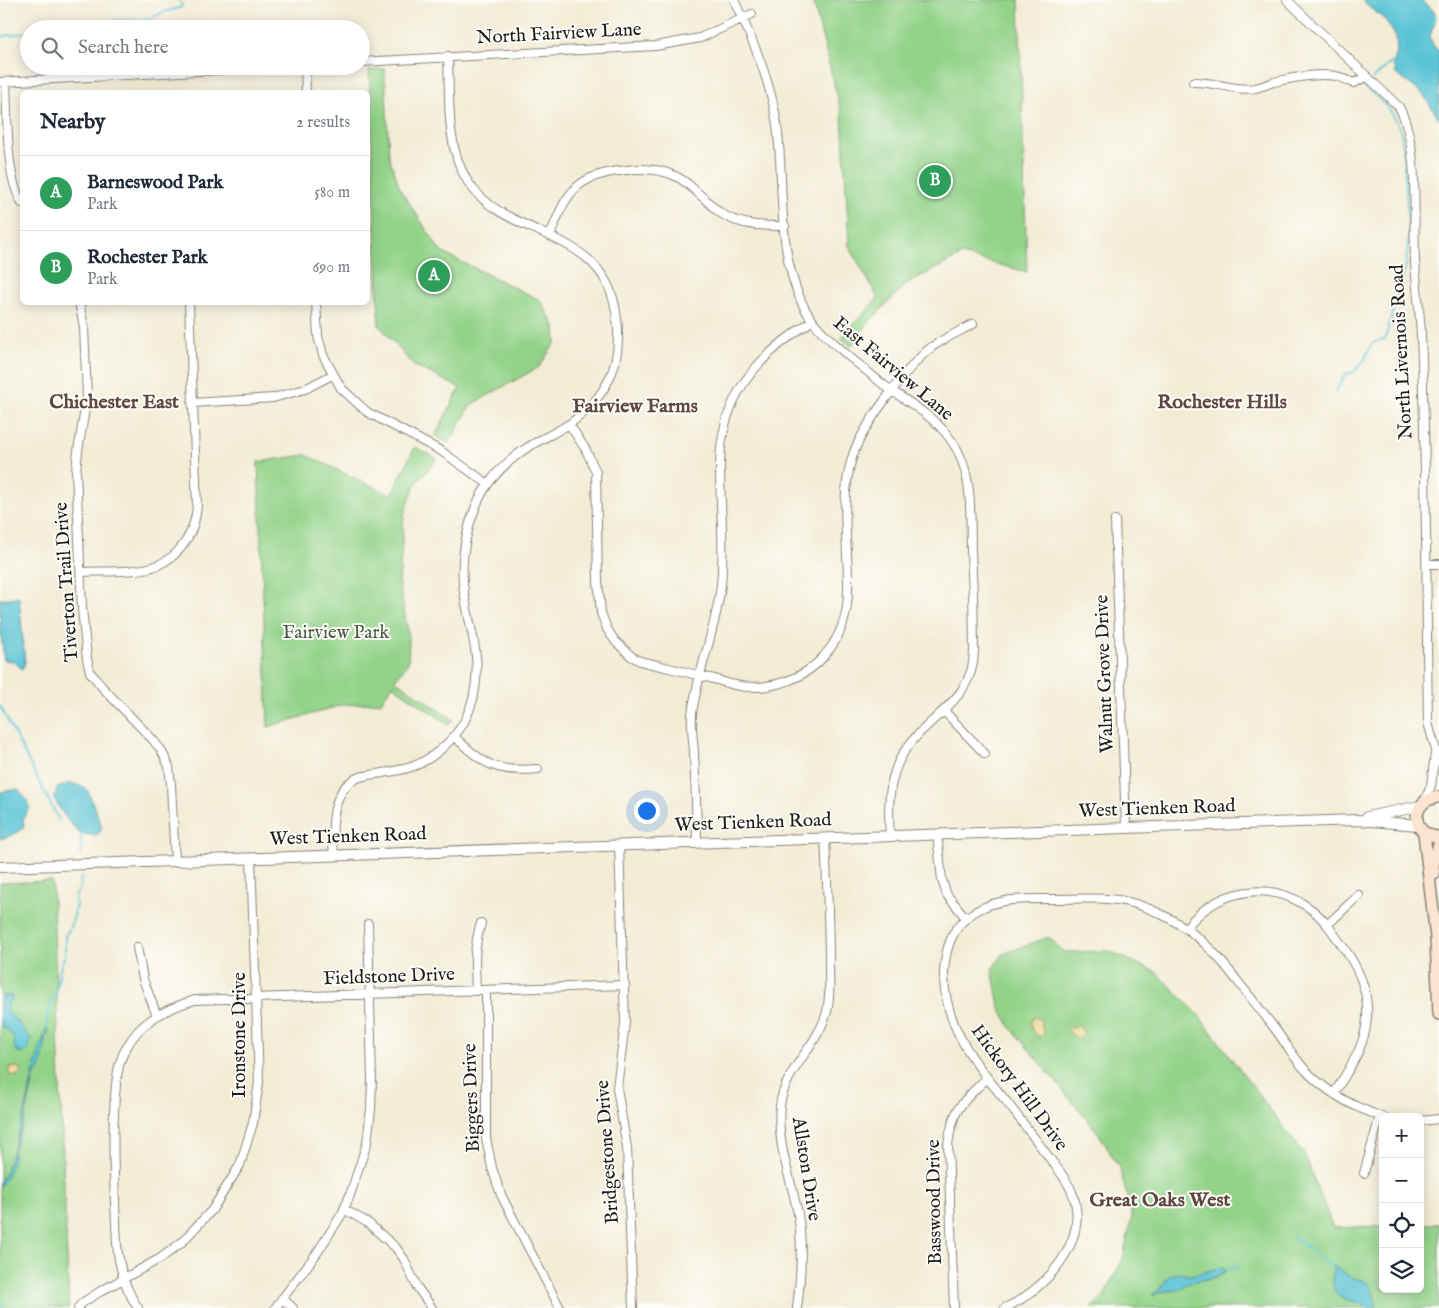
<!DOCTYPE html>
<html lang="en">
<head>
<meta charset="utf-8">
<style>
	:root { --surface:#fff; --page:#f6f6f7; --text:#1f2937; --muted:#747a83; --line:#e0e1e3; --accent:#7c3aed }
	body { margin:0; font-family:"IM FELL English",serif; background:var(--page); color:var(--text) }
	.controls { position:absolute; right:15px; bottom:15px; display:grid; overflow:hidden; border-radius:8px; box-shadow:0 2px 12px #0003 }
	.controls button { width:45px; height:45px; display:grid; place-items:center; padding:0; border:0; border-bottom:1px solid var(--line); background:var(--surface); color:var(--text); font:25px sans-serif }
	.you { position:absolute; left:646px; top:810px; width:18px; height:18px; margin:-12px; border:4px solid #fff; border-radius:50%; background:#1a73e8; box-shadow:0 0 0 8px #1a73e833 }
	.badge { display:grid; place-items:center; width:32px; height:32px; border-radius:50%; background:var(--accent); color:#fff; font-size:16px; font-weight:700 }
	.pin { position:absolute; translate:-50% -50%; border:2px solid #fff; box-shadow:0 1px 5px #0006 }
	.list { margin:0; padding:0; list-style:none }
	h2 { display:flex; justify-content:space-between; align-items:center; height:65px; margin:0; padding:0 20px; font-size:21px }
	h2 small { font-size:16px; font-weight:400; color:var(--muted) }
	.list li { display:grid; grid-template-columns:32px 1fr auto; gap:15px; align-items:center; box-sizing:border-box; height:75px; padding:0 20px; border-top:1px solid var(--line) }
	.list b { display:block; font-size:19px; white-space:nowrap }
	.list p { margin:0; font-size:16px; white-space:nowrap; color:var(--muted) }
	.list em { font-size:16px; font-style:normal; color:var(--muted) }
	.icon { flex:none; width:28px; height:28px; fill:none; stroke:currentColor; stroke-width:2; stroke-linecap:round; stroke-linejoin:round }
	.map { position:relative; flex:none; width:1439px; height:1308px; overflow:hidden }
	.search { position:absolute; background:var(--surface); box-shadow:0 2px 12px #0003; left:20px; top:20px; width:350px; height:55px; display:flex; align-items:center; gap:12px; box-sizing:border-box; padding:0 18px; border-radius:28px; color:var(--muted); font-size:19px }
	.panel { position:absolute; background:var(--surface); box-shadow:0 2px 12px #0003; left:20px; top:90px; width:350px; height:215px; border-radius:8px }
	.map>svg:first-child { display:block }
	.green { fill:#93d389; stroke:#587852 }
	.sand { fill:#eeda9e; stroke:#857b5d }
	.water { fill:#5ac4d6; stroke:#3b7079 }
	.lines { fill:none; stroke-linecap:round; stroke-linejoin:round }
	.stream { stroke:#5ac4d6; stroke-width:2 }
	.minor-casing { stroke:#888478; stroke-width:10 }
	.tertiary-casing { stroke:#888478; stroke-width:12 }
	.secondary-casing { stroke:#888478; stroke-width:14 }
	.minor { stroke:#fff; stroke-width:8 }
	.tertiary { stroke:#fff; stroke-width:10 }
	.secondary { stroke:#fde4d1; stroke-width:11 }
	.labels { text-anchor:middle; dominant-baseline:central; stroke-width:4; stroke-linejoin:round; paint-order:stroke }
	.street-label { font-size:19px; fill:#1c1c1c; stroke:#fdfcf7 }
	.park-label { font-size:19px; fill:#465c42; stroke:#fdfcf7 }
	.neighbourhood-label { font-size:20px; font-weight:bold; fill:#5f4741; stroke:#fdfcf7 }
</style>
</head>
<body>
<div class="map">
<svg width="1439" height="1308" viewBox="0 0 1439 1308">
	<rect width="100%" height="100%" fill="#fdfcf7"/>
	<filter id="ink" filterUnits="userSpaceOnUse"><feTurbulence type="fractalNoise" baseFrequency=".02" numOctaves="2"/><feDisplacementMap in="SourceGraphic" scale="10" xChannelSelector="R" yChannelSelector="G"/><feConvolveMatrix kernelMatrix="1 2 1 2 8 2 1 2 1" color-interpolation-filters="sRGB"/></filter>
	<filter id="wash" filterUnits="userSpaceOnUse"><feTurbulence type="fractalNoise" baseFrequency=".0096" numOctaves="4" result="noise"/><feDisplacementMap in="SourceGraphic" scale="20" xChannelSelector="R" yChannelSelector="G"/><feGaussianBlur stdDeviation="1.12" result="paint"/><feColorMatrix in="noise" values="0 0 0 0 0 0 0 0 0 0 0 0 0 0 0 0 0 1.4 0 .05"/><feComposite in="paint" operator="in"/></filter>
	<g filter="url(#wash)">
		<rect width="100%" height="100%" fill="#f3ecd5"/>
		<path class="green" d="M815,0H1019L1027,272L962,255L906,284L869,322L851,346L841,338L878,298L849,246L842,115L813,1Z
			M385,69L389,156L400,189L441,252L540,300L555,326L556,342L539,367L471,405L449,443L435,436L460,388L413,365L379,325L369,70Z
			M415,447L437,459L415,485L404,515L399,583L409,637L408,663L395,680L453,719L449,725L392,685L381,702L342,705L268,727L258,462L306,455L391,495Z
			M52,881L69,1308H0V883Z
			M1049,937L1064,952L1109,951L1156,972L1197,1013L1304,1154L1333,1228L1383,1226V1289H1420V1224H1439V1308H1091L1104,1296L1123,1258L1132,1216L1120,1169L1099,1134L1011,1028L999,1006L992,969L1003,954Z"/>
		<path class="sand" d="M1034,1017L1040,1019L1044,1033L1042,1037C1033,1035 1027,1025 1034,1017Z
			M1079,1025L1084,1033L1080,1039L1076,1038L1068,1030L1069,1027L1075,1028Z
			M19,1067L22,1071L20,1075L12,1076L9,1075V1068Z"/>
		<path class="water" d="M1362,0H1420C1426,4 1432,8 1435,14C1439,27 1420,35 1439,51V119L1423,94L1396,74L1393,65L1397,52L1396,37L1386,21Z
			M19,597L25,663L22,669L13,661L4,660L1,636L0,599Z
			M70,783L85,787L88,791L101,824V831L96,835C91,835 85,835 80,832C71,828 57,805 53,796L56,793L57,788Z
			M18,789L29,803L30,808L23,818L24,827L21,830L10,836L0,839V792Z
			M8,995L12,997L7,1006V1010L31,1038L29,1049L24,1054L16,1051C13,1046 15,1039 12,1035C9,1030 3,1028 0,1024V998Z
			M47,1026L48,1033L45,1038V1046L41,1067L35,1074L24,1122L14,1149L12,1163L7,1176L0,1186V1181L6,1171L25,1112L35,1066Z
			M1334,1266C1340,1269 1345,1274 1351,1277C1355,1279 1359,1279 1363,1280C1373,1284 1375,1298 1376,1308H1368C1354,1296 1332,1306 1333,1278C1333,1273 1332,1270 1334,1266Z
			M1223,1267L1225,1268L1226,1271L1215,1277L1188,1283L1179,1290L1161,1292L1153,1296V1294L1161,1288L1169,1276L1176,1273L1192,1275Z"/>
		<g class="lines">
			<path class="stream" d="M65,29C77,25 90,29 100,21L151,19L161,13L182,7V5L179,0
				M0,39L4,36L29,32
				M1373,79L1388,65L1394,62
				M1335,393L1345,375L1355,371L1364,361L1372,343L1385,339L1406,265L1409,232L1402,136C1397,114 1381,99 1363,86L1369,81
				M0,706L59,820
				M80,854L82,845L80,838L83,833
				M47,1027V1017L51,1003L56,994L61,964L65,956V936L70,928L74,916L76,903L75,897L80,888L81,877
				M1293,1236L1333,1268
				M1226,1270L1237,1267
				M0,1298L2,1308"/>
		</g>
	</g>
	<g filter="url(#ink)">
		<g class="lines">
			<defs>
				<path id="minor" d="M734,0C753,41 771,81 777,125C785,184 776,248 802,303C813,327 833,342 852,359C863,368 874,377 885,386C908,402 935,417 951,440C974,470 970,515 971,551C973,584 974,617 974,651C974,703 923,717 901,757C888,781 888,809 890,836
					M1287,0L1399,107C1420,145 1413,216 1415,260C1416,285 1420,310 1421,336C1427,465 1426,594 1428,723L1439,761
					M361,62L656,46L700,38L752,14
					M305,66L306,92
					M0,82L287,66
					M6,82C8,115 5,176 22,203
					M1193,82C1212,81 1239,92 1255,88C1261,87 1267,84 1274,82C1291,78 1323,72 1340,77C1344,79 1349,81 1354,83L1366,77
					M550,236C567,190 577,175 627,170C643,168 660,169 675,176C685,180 692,188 699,194C707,200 714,209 722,214C741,226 763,226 785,226
					M79,302L84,327L87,397L78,451L76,471L82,608L87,659L90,672L103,688L153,740L161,750L169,766L171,785L175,861
					M316,302L318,336L323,355L341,388L367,412L441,451L488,484
					M192,403L273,398L305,389L332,375
					M569,424L586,450L596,472L598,581L601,613L607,629L615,641L631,656L640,661C662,666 684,672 706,677C716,679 725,683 735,685C766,692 804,680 824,656C841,637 848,615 848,590C849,547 839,501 852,458C860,429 908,365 933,346C945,338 960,331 973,324
					M1115,520L1126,827
					M1426,564H1439
					M81,572C101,571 140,573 158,565C182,555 195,531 197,506L189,302
					M944,711L985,754
					M454,736C483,765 497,773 538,769
					M1424,802L1431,786L1435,753
					M937,834L942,880L947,895L966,918
					M697,843C697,812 695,782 694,752C693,740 691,726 692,714C698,670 716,629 721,585C725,546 720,506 720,467C720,397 756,357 812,321
					M619,845L625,1023L617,1088L627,1148L633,1308
					M334,855C331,829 330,783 364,776C380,773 398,772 414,766C432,759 450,743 461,727C467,718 470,709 473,699C483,658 470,632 464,592C460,564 465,533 476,506C484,486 500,468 517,455C530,444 547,437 561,429C586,415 608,391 615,363C619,346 619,329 616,312C603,226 507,241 468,182C445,146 450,97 448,56
					M1327,925L1359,895
					M1186,928C1216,890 1267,879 1308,907C1322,916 1332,931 1341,944C1357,965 1369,991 1367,1018C1365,1048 1349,1068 1334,1094
					M137,947L143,979L157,1016
					M476,991C475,965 473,948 481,923
					M486,991V1138L492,1168L501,1195L560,1308
					M1420,1121L1439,1119
					M1364,1173L1380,1116
					M344,1209L368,1223L396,1248L404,1259L417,1287L432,1308
					M282,1298L293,1308
					M78,1308L82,1303L101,1291L161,1258L181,1243L212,1210L240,1165L253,1123L259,1082L251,858
					M138,1308C125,1289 119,1266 117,1244C115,1200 112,1157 114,1113C115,1099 115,1085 118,1071C120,1057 129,1041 138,1031C153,1015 174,1006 195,1000L625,985
					M275,1308L317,1253L342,1214L350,1195L367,1143L371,1109L372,1080L368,924
					M797,1308C801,1277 803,1245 798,1214C791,1178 776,1143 780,1106C784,1071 816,1047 826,1015C831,999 829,980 829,963C829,921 827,880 825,838
					M954,1308L948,1145C953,1108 961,1103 987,1078
					M1005,1308C1046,1289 1091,1241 1072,1192C1066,1177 1054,1165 1045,1152C1032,1135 1019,1118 1006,1101C974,1063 943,1024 944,972C945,952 950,933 965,919C989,897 1023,899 1053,899C1081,899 1110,896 1136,904C1166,914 1193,930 1214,953C1223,962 1231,973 1239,983C1251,998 1264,1014 1275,1029C1284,1041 1292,1054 1301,1065C1316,1083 1339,1099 1360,1108C1368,1111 1375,1115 1383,1117"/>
				<path id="tertiary" d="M1367,817L1420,806
					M0,867L1357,820L1418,825"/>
				<path id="secondary" d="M1439,797C1409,799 1410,837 1439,837
					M1424,833L1436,938L1439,1014
					M1434,874L1433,864L1439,844"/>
			</defs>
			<use href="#minor" class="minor-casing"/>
			<use href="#tertiary" class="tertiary-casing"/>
			<use href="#secondary" class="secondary-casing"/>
			<use href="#minor" class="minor"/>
			<use href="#tertiary" class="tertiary"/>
			<use href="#secondary" class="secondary"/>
		</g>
	</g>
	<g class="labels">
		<g class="street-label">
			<text transform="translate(559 34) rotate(-3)">North Fairview Lane</text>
			<text transform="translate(1402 352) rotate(-93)">North Livernois Road</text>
			<text transform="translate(893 369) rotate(40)">East Fairview Lane</text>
			<text transform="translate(67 582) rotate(-94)">Tiverton Trail Drive</text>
			<text transform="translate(1105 674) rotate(-92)">Walnut Grove Drive</text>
			<text transform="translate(1157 809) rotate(-2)">West Tienken Road</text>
			<text transform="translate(753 823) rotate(-2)">West Tienken Road</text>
			<text transform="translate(348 837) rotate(-2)">West Tienken Road</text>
			<text transform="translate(389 977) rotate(-2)">Fieldstone Drive</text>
			<text transform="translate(240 1035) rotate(-90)">Ironstone Drive</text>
			<text transform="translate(1019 1088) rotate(54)">Hickory Hill Drive</text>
			<text transform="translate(472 1098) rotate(-92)">Biggers Drive</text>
			<text transform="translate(608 1152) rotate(-94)">Bridgestone Drive</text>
			<text transform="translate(806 1169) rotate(81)">Allston Drive</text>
			<text transform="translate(935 1202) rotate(-91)">Basswood Drive</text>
		</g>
		<g class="park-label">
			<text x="336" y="633">Fairview Park</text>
		</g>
		<g class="neighbourhood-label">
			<text x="114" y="402">Chichester East</text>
			<text x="1222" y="402">Rochester Hills</text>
			<text x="635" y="406">Fairview Farms</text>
			<text x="1160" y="1200">Great Oaks West</text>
		</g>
	</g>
</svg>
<div class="controls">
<button>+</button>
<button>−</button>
<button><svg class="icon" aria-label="locate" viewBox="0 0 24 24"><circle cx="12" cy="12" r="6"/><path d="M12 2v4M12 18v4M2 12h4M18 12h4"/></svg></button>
<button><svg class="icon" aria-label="layers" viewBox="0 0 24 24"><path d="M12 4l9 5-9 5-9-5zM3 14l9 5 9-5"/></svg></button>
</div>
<div class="you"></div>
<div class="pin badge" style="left:434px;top:276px;background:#2e9e5b">A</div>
<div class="pin badge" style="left:935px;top:181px;background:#2e9e5b">B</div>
<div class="search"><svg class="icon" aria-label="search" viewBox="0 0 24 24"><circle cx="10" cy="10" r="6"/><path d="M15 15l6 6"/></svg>Search here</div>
<section class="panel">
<h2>Nearby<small>2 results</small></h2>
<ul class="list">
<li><span class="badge" style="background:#2e9e5b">A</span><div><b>Barneswood Park</b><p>Park</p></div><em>580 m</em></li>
<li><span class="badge" style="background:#2e9e5b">B</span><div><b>Rochester Park</b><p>Park</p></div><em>690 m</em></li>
</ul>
</section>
</div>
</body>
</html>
